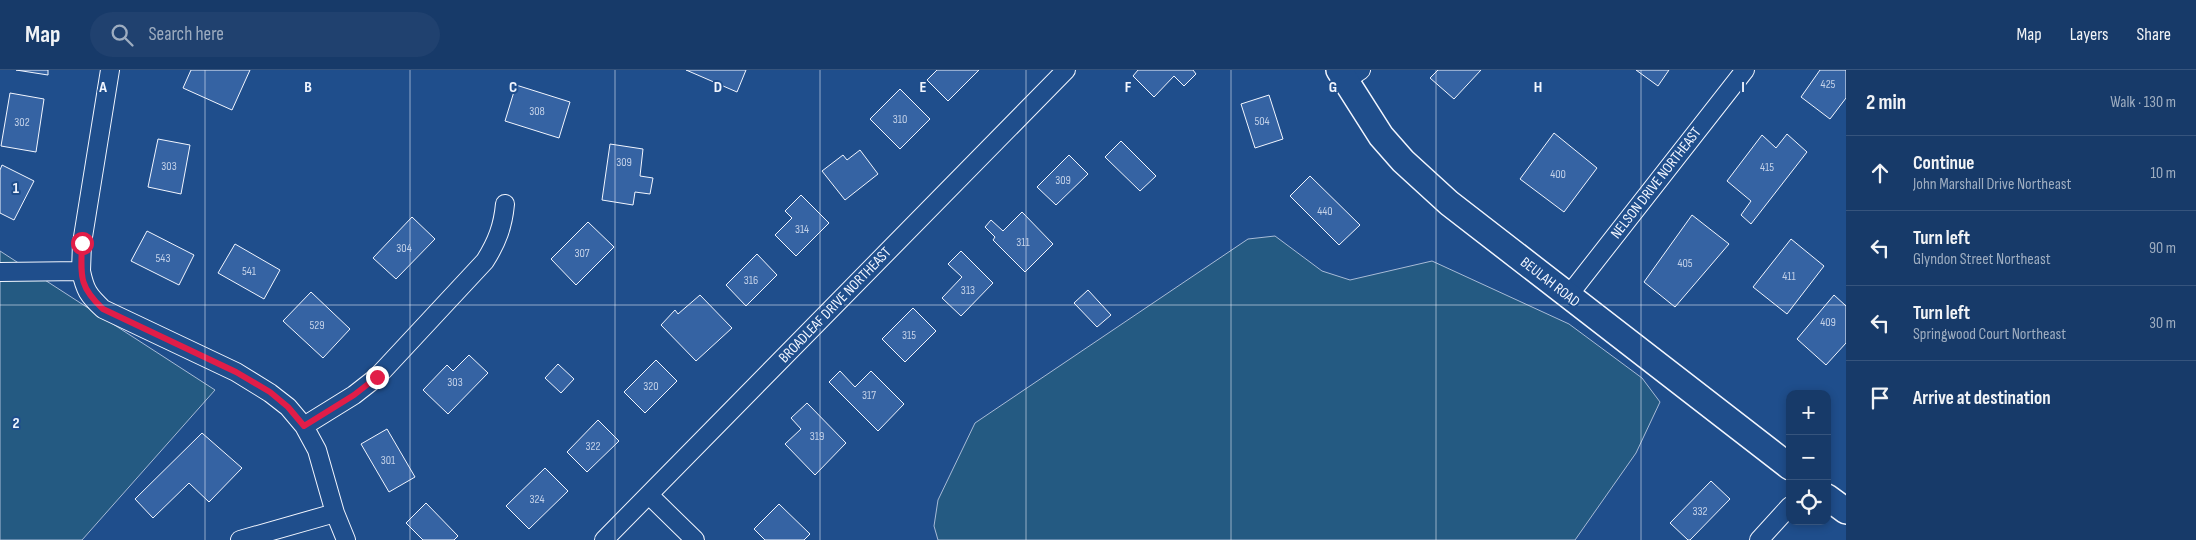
<!DOCTYPE html>
<html lang="en">
<head>
<meta charset="utf-8">
<style>
	:root { --surface:#173a69; --page:#20416f; --text:#f1f3f6; --muted:#9eadc0; --line:#36547d }
	body { margin:0; font-family:"Sofia Sans Condensed",sans-serif; background:var(--page); color:var(--text) }
	.controls { position:absolute; right:15px; bottom:15px; display:grid; overflow:hidden; border-radius:10px; box-shadow:0 2px 8px #0003 }
	.controls button { width:45px; height:45px; display:grid; place-items:center; padding:0; border:0; border-bottom:1px solid var(--line); background:var(--surface); color:var(--text); font:25px sans-serif }
	.stop { position:absolute; width:15px; height:15px; margin:-11px; border:4px solid #e11d48; border-radius:50%; background:#fff }
	.stop.end { background:#e11d48; border-color:#fff; box-shadow:0 1px 5px #0008 }
	.list { margin:0; padding:0; list-style:none }
	h2 { display:flex; justify-content:space-between; align-items:center; height:65px; margin:0; padding:0 20px; font-size:21px }
	h2 small { font-size:16px; font-weight:400; color:var(--muted) }
	.list li { display:grid; grid-template-columns:32px 1fr auto; gap:15px; align-items:center; box-sizing:border-box; height:75px; padding:0 20px; border-top:1px solid var(--line) }
	.list b { display:block; font-size:19px; white-space:nowrap }
	.list p { margin:0; font-size:16px; white-space:nowrap; color:var(--muted) }
	.list em { font-size:16px; font-style:normal; color:var(--muted) }
	.icon { flex:none; width:28px; height:28px; fill:none; stroke:currentColor; stroke-width:2; stroke-linecap:round; stroke-linejoin:round }
	.map { position:relative; flex:none; width:1846px; height:470px; overflow:hidden }
	header { display:flex; align-items:center; gap:30px; box-sizing:border-box; height:70px; padding:0 25px; background:var(--surface); border-bottom:1px solid var(--line) }
	header strong { font-size:24px }
	nav { display:flex; gap:28px; margin-inline-start:auto; font-size:18px }
	.search { width:350px; height:45px; background:var(--page); display:flex; align-items:center; gap:12px; box-sizing:border-box; padding:0 18px; border-radius:28px; color:var(--muted); font-size:19px }
	main { display:flex }
	aside { flex:1; background:var(--surface) }
	.map>svg:first-child { display:block }
	.green { fill:#245a82; stroke:#a8bbd7 }
	.building { fill:#3563a3; stroke:#f2f6ff }
	.lines { fill:none; stroke-linecap:round; stroke-linejoin:round }
	.minor-casing { stroke:#f2f6ff; stroke-width:20 }
	.secondary-casing { stroke:#f2f6ff; stroke-width:28 }
	.minor { stroke:#1f4e8c; stroke-width:18 }
	.secondary { stroke:#1f4e8c; stroke-width:25 }
	.route { stroke:#e11d48; stroke-width:6 }
	.grid { fill:none; stroke:#f2f6ff; stroke-width:1; stroke-opacity:0.55 }
	.labels { text-anchor:middle; dominant-baseline:central; stroke-width:4; stroke-linejoin:round; paint-order:stroke }
	.number-label { font-size:12px; fill:#c3d1e8 }
	.street-label { font-size:15px; fill:#f2f6ff; stroke:#1f4e8c }
	.grid-label { font-size:16px; text-anchor:middle; font-weight:bold; fill:#f2f6ff; stroke:#1f4e8c; stroke-width:4; stroke-linejoin:round; paint-order:stroke }
</style>
</head>
<body>
<header>
<strong>Map</strong>
<div class="search"><svg class="icon" aria-label="search" viewBox="0 0 24 24"><circle cx="10" cy="10" r="6"/><path d="M15 15l6 6"/></svg>Search here</div>
<nav><a>Map</a><a>Layers</a><a>Share</a></nav>
</header>
<main>
<div class="map">
<svg width="1846" height="470" viewBox="0 0 1846 470">
	<rect width="100%" height="100%" fill="#1f4e8c"/>
	<path class="green" d="M1275,166L1322,201L1350,210L1432,191L1569,254L1642,308L1660,332L1636,383L1575,470H938L934,456L938,430L975,353L1248,169Z
		M0,181L215,320L82,470H0Z"/>
	<path class="building" d="M16,0H48V5Z
		M191,0H250L232,40L183,18Z
		M686,0H746L737,22Z
		M937,0H979L948,31L927,10Z
		M1138,0H1193L1196,4L1184,16L1174,6L1154,27L1133,6Z
		M1438,0H1481L1454,29L1430,8Z
		M1636,0H1669L1658,16Z
		M1820,0H1846V28L1830,49L1801,27Z
		M516,15L570,32L559,68L505,51Z
		M900,19L930,49L900,79L870,49Z
		M10,23L44,29L36,82L1,76Z
		M1269,25L1283,69L1255,78L1241,34Z
		M1554,63L1597,98L1564,142L1520,109Z
		M1787,64L1807,82L1751,154L1741,145L1751,131L1727,111L1762,65L1776,78Z
		M158,69L190,75L181,124L148,117Z
		M1121,71L1156,106L1140,121L1105,87Z
		M610,74L643,79L640,106L653,108L650,124L635,122L633,135L602,130Z
		M860,80L878,104L845,130L822,101L843,85L847,90Z
		M1069,85L1088,104L1056,135L1037,117Z
		M2,95L34,111L14,150L0,143V100Z
		M1310,106L1360,155L1339,175L1290,126Z
		M801,125L829,153L796,186L775,165L792,148L785,141Z
		M1022,142L1053,174L1025,202L993,170L995,167L985,157L991,150L1003,161Z
		M1692,145L1729,174L1675,237L1644,212Z
		M412,147L435,169L396,209L373,188Z
		M588,152L614,177L576,215L551,189Z
		M147,161L194,185L179,215L131,191Z
		M1791,169L1824,196L1787,244L1753,217Z
		M235,174L280,200L264,229L218,203Z
		M961,181L993,213L961,246L942,228L962,207L948,194Z
		M757,184L777,205L746,236L726,215Z
		M1088,220L1111,245L1097,257L1074,233Z
		M311,222L350,259L323,288L283,251Z
		M700,225L732,258L696,291L661,255L675,240L678,244Z
		M1834,225L1846,236V273L1826,295L1797,269Z
		M913,238L936,261L905,292L882,269Z
		M469,285L488,303L448,344L423,320L447,295L453,301Z
		M656,290L677,311L645,343L624,322Z
		M558,294L574,309L561,323L545,308Z
		M840,301L855,317L871,301L904,334L878,361L829,312Z
		M807,333L846,373L815,405L785,374L801,359L791,348Z
		M598,350L619,371L587,402L567,382Z
		M387,359L415,407L389,422L361,374Z
		M202,363L242,398L209,432L189,413L153,448L135,429Z
		M545,398L568,421L529,459L506,436Z
		M1711,411L1730,429L1690,470H1688L1670,453Z
		M426,433L458,466L454,470H423L406,453Z
		M779,434L810,464L804,470H765L754,459Z"/>
	<g class="lines">
		<defs>
			<path id="minor" d="M1345,11L1361,0
				M81,201L82,173L110,0
				M0,202L81,201C85,220 88,225 103,239L236,302L270,323L288,337L304,356L317,380L335,443L346,470
				M1568,226L1745,0
				M304,356L354,325L377,307L485,191C497,172 503,156 505,134
				M649,425L695,470
				M240,470L335,443
				M604,470L1066,0
				M1759,470L1790,436"/>
			<path id="secondary" d="M1339,0L1381,66L1403,91L1449,133L1790,397
				M1827,427L1846,441"/>
		</defs>
		<use href="#minor" class="minor-casing"/>
		<use href="#secondary" class="secondary-casing"/>
		<use href="#minor" class="minor"/>
		<use href="#secondary" class="secondary"/>
	</g>
	<g class="lines">
		<path class="route" d="M82,173C81,205 78,216 103,239L236,302L270,322L288,337L304,356L354,325L377,307"/>
	</g>
	<path class="grid" d="M205,0V470M410,0V470M615,0V470M820,0V470M1026,0V470M1231,0V470M1436,0V470M1641,0V470M0,235H1846"/>
	<g class="labels">
		<g class="number-label">
			<text x="1828" y="14">425</text>
			<text x="537" y="41">308</text>
			<text x="900" y="49">310</text>
			<text x="1262" y="51">504</text>
			<text x="22" y="52">302</text>
			<text x="624" y="92">309</text>
			<text x="169" y="96">303</text>
			<text x="1767" y="97">415</text>
			<text x="1558" y="104">400</text>
			<text x="1063" y="110">309</text>
			<text x="1325" y="141">440</text>
			<text x="802" y="159">314</text>
			<text x="1023" y="172">311</text>
			<text x="404" y="178">304</text>
			<text x="582" y="183">307</text>
			<text x="163" y="188">543</text>
			<text x="1685" y="193">405</text>
			<text x="249" y="201">541</text>
			<text x="1789" y="206">411</text>
			<text x="751" y="210">316</text>
			<text x="968" y="220">313</text>
			<text x="1828" y="252">409</text>
			<text x="317" y="255">529</text>
			<text x="909" y="265">315</text>
			<text x="455" y="312">303</text>
			<text x="651" y="316">320</text>
			<text x="869" y="325">317</text>
			<text x="817" y="366">319</text>
			<text x="593" y="376">322</text>
			<text x="388" y="390">301</text>
			<text x="537" y="429">324</text>
			<text x="1700" y="441">332</text>
		</g>
		<g class="street-label">
			<text transform="translate(1656 113) rotate(-52)">NELSON DRIVE NORTHEAST</text>
			<text transform="translate(1550 212) rotate(38)">BEULAH ROAD</text>
			<text transform="translate(835 235) rotate(-46)">BROADLEAF DRIVE NORTHEAST</text>
		</g>
	</g>
	<g class="grid-label">
		<text x="103" y="22">A</text>
		<text x="308" y="22">B</text>
		<text x="513" y="22">C</text>
		<text x="718" y="22">D</text>
		<text x="923" y="22">E</text>
		<text x="1128" y="22">F</text>
		<text x="1333" y="22">G</text>
		<text x="1538" y="22">H</text>
		<text x="1743" y="22">I</text>
		<text x="16" y="123">1</text>
		<text x="16" y="358">2</text>
	</g>
</svg>
<div class="controls">
<button>+</button>
<button>−</button>
<button><svg class="icon" aria-label="locate" viewBox="0 0 24 24"><circle cx="12" cy="12" r="6"/><path d="M12 2v4M12 18v4M2 12h4M18 12h4"/></svg></button>
</div>
<div class="stop" style="left:82px;top:173px"></div>
<div class="stop end" style="left:377px;top:307px"></div>
</div>
<aside>
<h2>2 min<small>Walk · 130 m</small></h2>
<ul class="list">
<li><svg class="icon" aria-label="ahead" viewBox="0 0 24 24"><path d="M12 20V5M6 11l6-6 6 6"/></svg><div><b>Continue</b><p>John Marshall Drive Northeast</p></div><em>10 m</em></li>
<li><svg class="icon" aria-label="left" viewBox="0 0 24 24"><path d="M17 20v-9H6M10 6l-5 5 5 5"/></svg><div><b>Turn left</b><p>Glyndon Street Northeast</p></div><em>90 m</em></li>
<li><svg class="icon" aria-label="left" viewBox="0 0 24 24"><path d="M17 20v-9H6M10 6l-5 5 5 5"/></svg><div><b>Turn left</b><p>Springwood Court Northeast</p></div><em>30 m</em></li>
<li><svg class="icon" aria-label="arrive" viewBox="0 0 24 24"><path d="M6 21V4h12l-3 4 3 4H6"/></svg><div><b>Arrive at destination</b></div></li>
</ul>
</aside>
</main>
</body>
</html>
